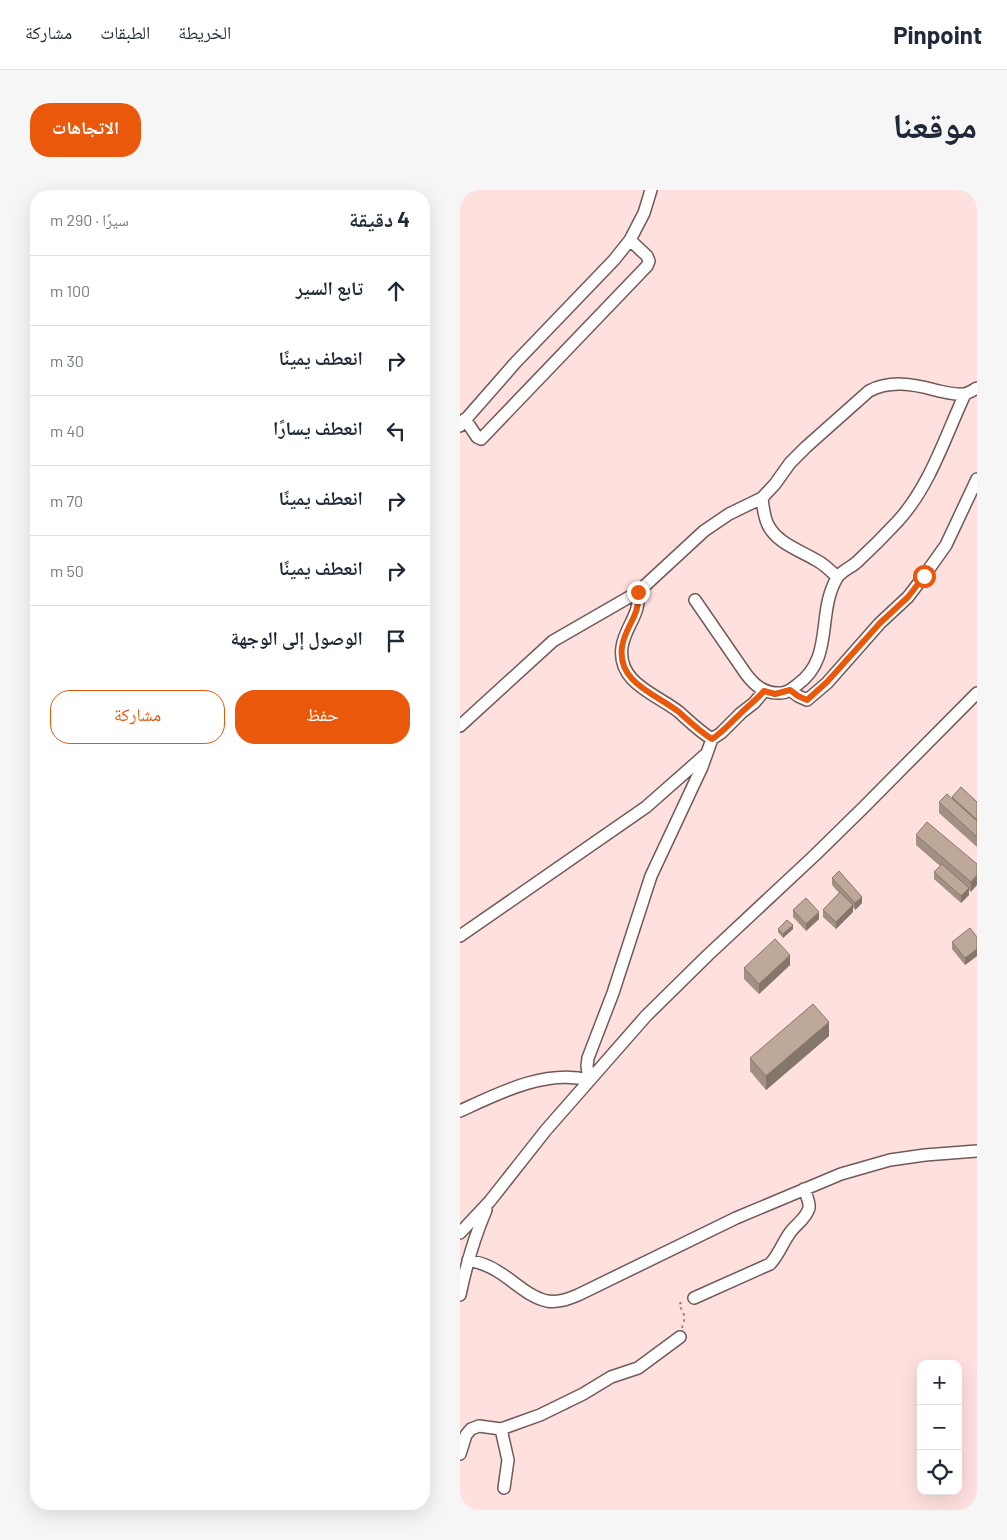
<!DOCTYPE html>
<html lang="ar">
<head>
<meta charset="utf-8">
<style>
	:root { --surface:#fff; --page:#f6f6f7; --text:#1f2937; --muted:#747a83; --line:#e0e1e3; --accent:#ea580c }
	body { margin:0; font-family:Barlow,"Noto Naskh Arabic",sans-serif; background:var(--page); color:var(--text); direction:rtl }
	.controls { position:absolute; right:15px; bottom:15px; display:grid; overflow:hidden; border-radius:10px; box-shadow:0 5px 20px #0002 }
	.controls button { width:45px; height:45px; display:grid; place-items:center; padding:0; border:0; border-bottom:1px solid var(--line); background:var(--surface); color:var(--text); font:25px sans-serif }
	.stop { position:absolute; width:15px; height:15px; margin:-11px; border:4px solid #ea580c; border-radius:50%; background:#fff }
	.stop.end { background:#ea580c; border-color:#fff; box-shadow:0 1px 5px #0008 }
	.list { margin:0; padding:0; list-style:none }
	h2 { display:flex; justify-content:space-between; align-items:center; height:65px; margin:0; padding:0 20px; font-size:21px }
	h2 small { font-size:16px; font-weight:400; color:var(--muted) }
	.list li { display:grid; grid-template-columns:32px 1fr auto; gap:15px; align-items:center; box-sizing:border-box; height:70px; padding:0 20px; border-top:1px solid var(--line) }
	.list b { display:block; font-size:19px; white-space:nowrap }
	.list em { font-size:16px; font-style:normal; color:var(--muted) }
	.actions { display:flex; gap:10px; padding:15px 20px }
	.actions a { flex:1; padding:11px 0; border:1px solid var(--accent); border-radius:20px; text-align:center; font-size:18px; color:var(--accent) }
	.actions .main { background:var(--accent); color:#fff }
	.icon { flex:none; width:28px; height:28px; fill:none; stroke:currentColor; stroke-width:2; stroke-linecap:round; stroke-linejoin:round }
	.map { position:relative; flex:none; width:517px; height:1320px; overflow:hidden; direction:ltr; border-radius:20px }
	header { display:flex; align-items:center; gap:30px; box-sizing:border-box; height:70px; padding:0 25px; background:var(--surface); border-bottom:1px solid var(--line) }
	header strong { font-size:24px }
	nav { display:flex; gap:28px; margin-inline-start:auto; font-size:18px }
	.intro { display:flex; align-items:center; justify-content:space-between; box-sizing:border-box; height:120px; padding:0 30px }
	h1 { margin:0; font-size:35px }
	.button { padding:12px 22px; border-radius:20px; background:var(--accent); color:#fff; font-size:18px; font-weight:700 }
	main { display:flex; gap:30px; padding:0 30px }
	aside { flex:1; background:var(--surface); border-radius:20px; box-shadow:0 5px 20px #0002 }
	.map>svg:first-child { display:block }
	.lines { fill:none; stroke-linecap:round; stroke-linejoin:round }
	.street-casing { stroke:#725958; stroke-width:14 }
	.path { stroke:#988382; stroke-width:2; stroke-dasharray:2.5 4; stroke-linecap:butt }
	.street { stroke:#fff; stroke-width:11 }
	.wall { fill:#a39084 }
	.shaded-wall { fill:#85766b }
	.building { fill:#bea899; stroke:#85766b }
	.route { stroke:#ea580c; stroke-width:6 }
</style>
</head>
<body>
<header>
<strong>Pinpoint</strong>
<nav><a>الخريطة</a><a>الطبقات</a><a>مشاركة</a></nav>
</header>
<div class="intro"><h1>موقعنا</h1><a class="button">الاتجاهات</a></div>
<main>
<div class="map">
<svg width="517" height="1320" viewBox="0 0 517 1320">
	<rect width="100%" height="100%" fill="#fee0de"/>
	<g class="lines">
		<defs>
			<path id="street" d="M5,229L17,247L21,249L24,246L187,76L189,71L187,66L170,50
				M0,236L56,172L154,70L170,50L184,23L191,0
				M302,308C303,317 304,327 308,335C317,353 339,360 356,370C364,374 371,381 377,387
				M178,402C181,425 165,436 162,457C157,493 196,504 219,522C230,532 239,541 252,549
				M235,410L286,484C295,496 305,504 321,503C327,503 332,499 337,495C375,468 356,423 377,388C381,381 392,377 397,372C411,359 425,345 438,331C470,296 485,247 505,204
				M330,500L338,506L347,510L367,493L420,433L448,407L464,386L486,355L517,289
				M0,536L93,451L178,402L244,341L269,324L302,308L315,294L330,273L346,257L409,201C430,190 453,194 475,200C484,202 493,205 503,204C508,204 513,200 517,198
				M0,746L186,617L245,565
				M129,890L127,876L128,868L153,803L191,686L242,577L252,549L261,543L281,523L294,513L304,501
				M0,921C39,903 85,879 129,890
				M0,1043L30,1011L86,940L186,826L248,765L354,666L403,618L517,503
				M8,1070C18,1072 28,1075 37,1081C53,1090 68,1107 87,1111C98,1113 108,1109 118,1105L276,1028L381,984L430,970L465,965L517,961
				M0,1105C6,1076 14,1048 26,1020
				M234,1108L310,1074C319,1065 323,1051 332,1040C337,1034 347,1027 349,1018C350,1012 346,1005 344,999
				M41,1239L48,1270L44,1298
				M0,1264L6,1245L11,1239L19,1236L41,1239L80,1225L123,1204L151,1187L178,1178L220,1147"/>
		</defs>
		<use href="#street" class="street-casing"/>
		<path class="path" d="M222,1138L225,1127L219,1114L223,1112"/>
		<use href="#street" class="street"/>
	</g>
	<path class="wall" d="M492,607L517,612V657L479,623V612L492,608Z
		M456,645L517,674L511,702L509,700V705L501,713L474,689V682L480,676L456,655Z
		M372,688L402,713L395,720L393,717V722L376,739L363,727V720L379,703L372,695Z
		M333,720L359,729L346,741L333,727Z
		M318,739H333L323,748L318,742Z
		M517,747V766L505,775L492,759V752Z
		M330,775L299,804L284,789V778Z
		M369,846L306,900L290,881V868Z"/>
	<path class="shaded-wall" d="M517,685V695L511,702V692Z
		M509,698V705L501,713V706Z
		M402,707V713L395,720V713Z
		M393,715V722L376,739V732Z
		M359,722V729L346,741V734Z
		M333,735V739L323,748V744Z
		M517,759V766L505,775V768Z
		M330,765V775L299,804V794Z
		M369,832V846L306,900V886Z"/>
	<path class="building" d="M501,597L517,612V630L492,607Z
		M487,604L517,631V647L479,612Z
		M467,632L517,674V685L511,692L456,645Z
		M482,674L509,698L501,706L474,682Z
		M379,681L402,707L395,713L372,688Z
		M380,702L393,715L376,732L363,720Z
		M346,708L359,722L346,734L333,720Z
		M327,730L333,735L323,744L318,739Z
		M510,738L517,747V759L505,768L492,752Z
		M315,749L330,765L299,794L284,778Z
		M353,814L369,832L306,886L290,868Z"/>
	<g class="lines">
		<path class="route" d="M178,402C181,425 165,436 162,457C157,493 196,504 219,522C230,532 239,541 252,549C263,542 270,533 280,524C288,516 296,510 304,501L315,504L330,500L338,506L347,510L367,492L420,433L448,407L464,386"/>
	</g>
</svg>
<div class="controls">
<button>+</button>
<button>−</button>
<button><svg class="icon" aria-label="locate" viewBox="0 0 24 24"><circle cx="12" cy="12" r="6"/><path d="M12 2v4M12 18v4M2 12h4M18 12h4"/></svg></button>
</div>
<div class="stop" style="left:464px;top:386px"></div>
<div class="stop end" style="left:178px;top:402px"></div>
</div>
<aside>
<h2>4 دقيقة<small>سيرًا · 290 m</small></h2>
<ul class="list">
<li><svg class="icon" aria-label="ahead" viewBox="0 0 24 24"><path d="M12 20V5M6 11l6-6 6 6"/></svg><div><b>تابع السير</b></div><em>100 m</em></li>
<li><svg class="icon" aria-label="right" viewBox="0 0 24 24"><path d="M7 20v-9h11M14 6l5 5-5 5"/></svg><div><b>انعطف يمينًا</b></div><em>30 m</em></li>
<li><svg class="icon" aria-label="left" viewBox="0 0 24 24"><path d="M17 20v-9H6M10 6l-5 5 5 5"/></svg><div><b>انعطف يسارًا</b></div><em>40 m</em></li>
<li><svg class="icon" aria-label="right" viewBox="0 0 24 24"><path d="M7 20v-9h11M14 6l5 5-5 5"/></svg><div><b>انعطف يمينًا</b></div><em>70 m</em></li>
<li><svg class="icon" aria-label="right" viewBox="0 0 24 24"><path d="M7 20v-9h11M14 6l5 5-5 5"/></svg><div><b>انعطف يمينًا</b></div><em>50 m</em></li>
<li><svg class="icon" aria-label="arrive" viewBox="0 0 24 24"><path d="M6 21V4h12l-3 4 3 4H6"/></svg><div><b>الوصول إلى الوجهة</b></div></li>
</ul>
<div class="actions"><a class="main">حفظ</a><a>مشاركة</a></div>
</aside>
</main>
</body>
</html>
